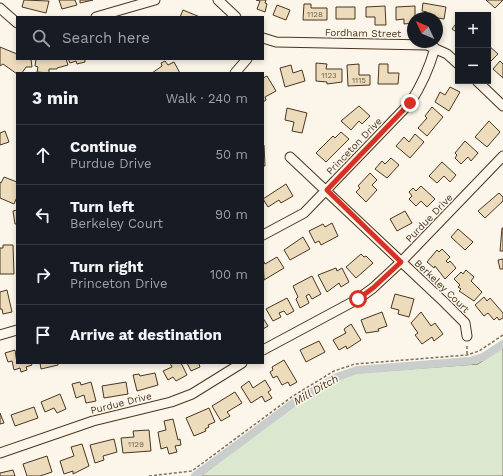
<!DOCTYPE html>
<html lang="en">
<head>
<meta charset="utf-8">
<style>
	:root { --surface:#171b24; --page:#242831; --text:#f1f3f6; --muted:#9ea1a6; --line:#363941 }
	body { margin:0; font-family:"Work Sans",sans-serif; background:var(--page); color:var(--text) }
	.controls { position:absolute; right:12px; top:12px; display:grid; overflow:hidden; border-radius:0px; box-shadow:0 2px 6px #0003 }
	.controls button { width:36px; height:36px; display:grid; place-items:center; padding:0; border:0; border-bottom:1px solid var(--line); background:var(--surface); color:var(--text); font:20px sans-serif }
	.compass { position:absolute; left:407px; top:12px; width:36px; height:36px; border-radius:50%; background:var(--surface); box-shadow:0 2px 6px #0003; rotate:314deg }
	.stop { position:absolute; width:12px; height:12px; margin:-9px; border:3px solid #d93025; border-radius:50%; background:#fff }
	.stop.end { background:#d93025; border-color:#fff; box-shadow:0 1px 4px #0008 }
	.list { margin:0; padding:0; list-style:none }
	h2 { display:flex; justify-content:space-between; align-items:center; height:52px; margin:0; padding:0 16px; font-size:17px }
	h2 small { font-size:13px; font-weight:400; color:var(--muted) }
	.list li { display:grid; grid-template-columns:26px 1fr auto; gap:12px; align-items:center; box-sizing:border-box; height:60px; padding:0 16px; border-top:1px solid var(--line) }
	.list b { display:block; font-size:15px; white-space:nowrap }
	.list p { margin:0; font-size:13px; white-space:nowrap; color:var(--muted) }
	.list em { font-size:13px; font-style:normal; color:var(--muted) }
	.icon { flex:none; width:22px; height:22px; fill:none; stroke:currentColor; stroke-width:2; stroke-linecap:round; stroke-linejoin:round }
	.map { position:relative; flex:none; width:503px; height:476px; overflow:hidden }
	.search { position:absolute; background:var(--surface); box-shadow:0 2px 6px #0003; left:16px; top:16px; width:248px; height:44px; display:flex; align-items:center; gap:10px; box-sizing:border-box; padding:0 14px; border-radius:0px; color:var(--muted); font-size:15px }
	.panel { position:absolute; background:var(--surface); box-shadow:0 2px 6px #0003; left:16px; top:72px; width:248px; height:292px; border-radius:0px }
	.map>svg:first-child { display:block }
	.green { fill:#dce7d0; stroke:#887966 }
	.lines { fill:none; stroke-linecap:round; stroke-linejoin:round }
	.canal { stroke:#c9cecd; stroke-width:8 }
	.building { fill:#ecdcbc; stroke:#4a3520 }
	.minor-casing { stroke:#4a3520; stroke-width:11 }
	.path { stroke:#7f6f5c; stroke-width:1.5; stroke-dasharray:3 2; stroke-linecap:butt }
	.minor { stroke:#fbf6e9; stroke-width:9 }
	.route { stroke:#d93025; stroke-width:5 }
	.labels { text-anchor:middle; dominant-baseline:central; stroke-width:3; stroke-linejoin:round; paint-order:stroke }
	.number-label { font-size:8px; fill:#725f47 }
	.street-label { font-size:10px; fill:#4a3520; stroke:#fbf6e9 }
	.water-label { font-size:11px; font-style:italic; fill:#4a3520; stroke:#fbf6e9 }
</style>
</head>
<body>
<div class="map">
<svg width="503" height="476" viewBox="0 0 503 476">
	<rect width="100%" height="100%" fill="#fbf6e9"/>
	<path class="green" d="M503,347V476H201C249,439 297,394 354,373L478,364Z"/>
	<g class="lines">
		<path class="canal" d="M195,476L296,401L337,377L357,370L470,361L483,357L503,344"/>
	</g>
	<path class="building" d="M24,0L49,1L46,13L22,7Z
		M59,0H75L77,5L62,9Z
		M80,0H93L80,3Z
		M256,0H266L265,3L267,4L265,12L257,9L260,1Z
		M486,0H503L495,8Z
		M423,3L446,7L444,19L426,16L427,12L422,11Z
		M304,4H311V8H327V20H303Z
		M277,5L290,10L286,20L273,15Z
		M385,6L386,25H375V17H366V7Z
		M415,6V18H413V23L404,24V19L396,20V7Z
		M336,7H355V19H336Z
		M183,10L200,17H180Z
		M458,21V33L452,29Z
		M488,45L498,54L488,64Z
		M0,47L17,54V59H31L32,67H26L22,73L17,74L3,64L0,66Z
		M36,59H66L68,65L57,68V69H49V73L37,72L38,67L35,66Z
		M68,59H85V62L77,64L76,61L70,63Z
		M165,61L168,65L174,62L180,73H152L162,66L161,63Z
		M500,61L503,64V78L493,69Z
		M316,63L327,64L326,69H342V82L327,84V82L316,81Z
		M359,64V75H370V85L348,86L347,65Z
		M379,64H388V73H399L398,84H378Z
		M291,65L293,73L302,70L305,81L285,87L280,68Z
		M267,76L276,91L265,97L266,100L263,102V78Z
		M450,87L460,92L449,111L435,102L440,92L445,95Z
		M359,106L370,116L362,124L359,121L351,130L341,121Z
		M432,107L443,117L427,136L418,128L427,118L425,116Z
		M287,108L307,113L302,133L292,131L294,122L285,120Z
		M489,121L500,132L487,147L475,137Z
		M5,131L9,142L0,145V133Z
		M341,132L349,139L326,162L316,153L333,136L335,138Z
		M415,134L424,142L410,158L396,146L404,137L409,142Z
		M465,141L478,153L471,161L468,157L461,164L455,158L457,155L455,153Z
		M263,145H264L265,166H263Z
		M391,158L399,165L387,178L375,169L382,161L385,164Z
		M442,162L456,175L450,182L444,176L437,183L429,176Z
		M370,173L377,180L372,185L377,190L366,202L356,192L360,188L358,186Z
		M4,177L17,182V197L14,204L0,198V182L1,183Z
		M286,184L293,196L281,203L279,200L268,207L263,199Z
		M421,186L435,199L427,207L421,201L416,206L409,199L412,196L409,192L413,188L416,191Z
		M499,193L503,197V201L485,218L478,211Z
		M17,210V224H15L13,211Z
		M405,211L412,223L397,231L390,219Z
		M332,223L338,236L321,245L319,241L315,243L309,231L323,224L325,227Z
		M502,228H503V251H500Z
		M458,229L473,242L465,250L451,237Z
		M303,237L310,249L290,260L284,250Z
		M3,245H13L14,274H0V248H3Z
		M442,249L450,257L446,261L448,263L450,261L456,268L445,279L435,266L434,268L427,262L437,250L439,252Z
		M361,254L364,257L366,256L373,263L356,278L346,267Z
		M277,257L284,268L264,280L263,260L265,264Z
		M503,259V269H500L498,260Z
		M336,268L337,271L342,268L349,282L341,287L339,283L327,292L318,275Z
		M466,270L474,277L471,281L482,292L474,301L459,291L461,289L458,287L460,285L454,279L461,272L463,274Z
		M312,276L321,294L312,299L309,294L306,296L309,303L300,308L296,299L298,297L293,286Z
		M7,290L12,312L3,314L2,309H0V292Z
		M395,294L414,299L409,317L398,314L399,310L391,308Z
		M484,297L487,301L490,298L503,313V318L499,320L497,317L494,320L488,313L484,316L475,305Z
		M287,298L294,311L287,315L284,311L279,313L281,317L273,321L266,309Z
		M382,312L387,326L378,329L379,331L366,333L361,320Z
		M421,312L431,326L435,323L443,334L434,341L432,337L422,344L415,335L418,333L411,323Z
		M263,318L268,326L263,329Z
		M351,324L361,340L347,349L346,346L339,350L333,340L346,333L344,329Z
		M319,341L325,352L306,362L300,350Z
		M15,350L17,363H31L32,365L26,367L27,370L21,372L20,368L14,370L12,361L8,362L5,353Z
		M284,360L297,382L290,386L288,382L282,385L277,376L273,378L270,372L273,370L272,367Z
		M40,363H58V365L41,369Z
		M170,363H181L187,375L176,381L173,377L168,380L163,371L172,367Z
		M187,363H200L199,364L200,367L191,371Z
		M155,373L158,385L137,391L133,375L139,374L140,376Z
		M265,380L271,390L268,392L272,398L265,402L262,396L251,403L241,387L249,381L253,388Z
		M80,382L81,385L91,382L96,401L86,403L84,395L76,398L72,384Z
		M126,382L128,394L104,398L102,386Z
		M235,392L242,403L227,412L230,416L221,421L212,406Z
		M60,394L66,409L57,413L54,408L45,412L41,402Z
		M34,407L38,418L15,426L11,415Z
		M209,408L215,422L208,425L209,427L205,429L206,431L194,436L186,418Z
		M0,413L4,423L0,424Z
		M173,419L178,440L180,439L181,445L175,446L177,452L169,454L167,447L161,449L158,432L166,430L164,421Z
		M149,430L151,451L123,453L121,438L134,437L133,431Z
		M114,439L117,452L103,456L104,460L95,463L90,445Z
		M82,444L89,466L73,474V471L64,474L60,461L74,456L71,447Z
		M47,456L52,472L40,476H27L23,464Z
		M13,470L15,476H0V473Z"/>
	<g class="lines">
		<defs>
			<path id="minor" d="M218,0L236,17
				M0,8L17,23
				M96,17L155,0
				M263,38L276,42L427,45L447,54L458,64
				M235,73L247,59
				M477,81L503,106
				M290,157L444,302L465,323L467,336
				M263,235L304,213L410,103C422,85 429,69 435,48
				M0,335L17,330
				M263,350L358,299L373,288L401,262L503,156
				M0,453L93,421L171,402L192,394L242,363"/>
		</defs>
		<use href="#minor" class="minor-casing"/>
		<path class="path" d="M467,354V344
			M149,476L192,471L293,396L334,371L355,364L467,355L479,351L503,335"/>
		<use href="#minor" class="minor"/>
	</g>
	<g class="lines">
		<path class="route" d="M358,299L373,288L401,262L327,190L410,103"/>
	</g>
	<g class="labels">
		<g class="number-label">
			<text x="315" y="14">1128</text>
			<text x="329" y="75">1123</text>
			<text x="359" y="80">1115</text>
			<text x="136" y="444">1129</text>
		</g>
		<g class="street-label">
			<text transform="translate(363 33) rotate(1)">Fordham Street</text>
			<text transform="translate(354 146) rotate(-46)">Princeton Drive</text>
			<text transform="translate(429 218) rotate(-46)">Purdue Drive</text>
			<text transform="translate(442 286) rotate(44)">Berkeley Court</text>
			<text transform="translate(121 403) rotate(-14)">Purdue Drive</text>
		</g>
		<g class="water-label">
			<text transform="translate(316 390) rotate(-30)">Mill Ditch</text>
		</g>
	</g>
</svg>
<div class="controls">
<button>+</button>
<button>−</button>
</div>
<svg class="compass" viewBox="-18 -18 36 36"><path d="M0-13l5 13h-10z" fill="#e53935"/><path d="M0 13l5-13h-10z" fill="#9ea1a6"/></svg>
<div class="stop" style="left:358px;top:299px"></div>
<div class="stop end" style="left:410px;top:103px"></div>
<div class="search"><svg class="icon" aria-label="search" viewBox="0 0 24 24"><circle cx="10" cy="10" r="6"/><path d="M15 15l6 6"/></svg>Search here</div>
<section class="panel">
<h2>3 min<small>Walk · 240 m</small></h2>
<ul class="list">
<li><svg class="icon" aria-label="ahead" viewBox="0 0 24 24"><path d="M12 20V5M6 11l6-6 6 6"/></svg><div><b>Continue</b><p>Purdue Drive</p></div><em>50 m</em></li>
<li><svg class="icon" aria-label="left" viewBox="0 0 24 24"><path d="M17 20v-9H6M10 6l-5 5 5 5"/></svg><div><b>Turn left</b><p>Berkeley Court</p></div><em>90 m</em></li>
<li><svg class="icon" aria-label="right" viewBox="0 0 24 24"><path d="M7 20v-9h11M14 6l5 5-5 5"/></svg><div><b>Turn right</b><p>Princeton Drive</p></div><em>100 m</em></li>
<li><svg class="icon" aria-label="arrive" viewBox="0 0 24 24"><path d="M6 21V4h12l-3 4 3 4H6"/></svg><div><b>Arrive at destination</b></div></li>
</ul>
</section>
</div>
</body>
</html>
